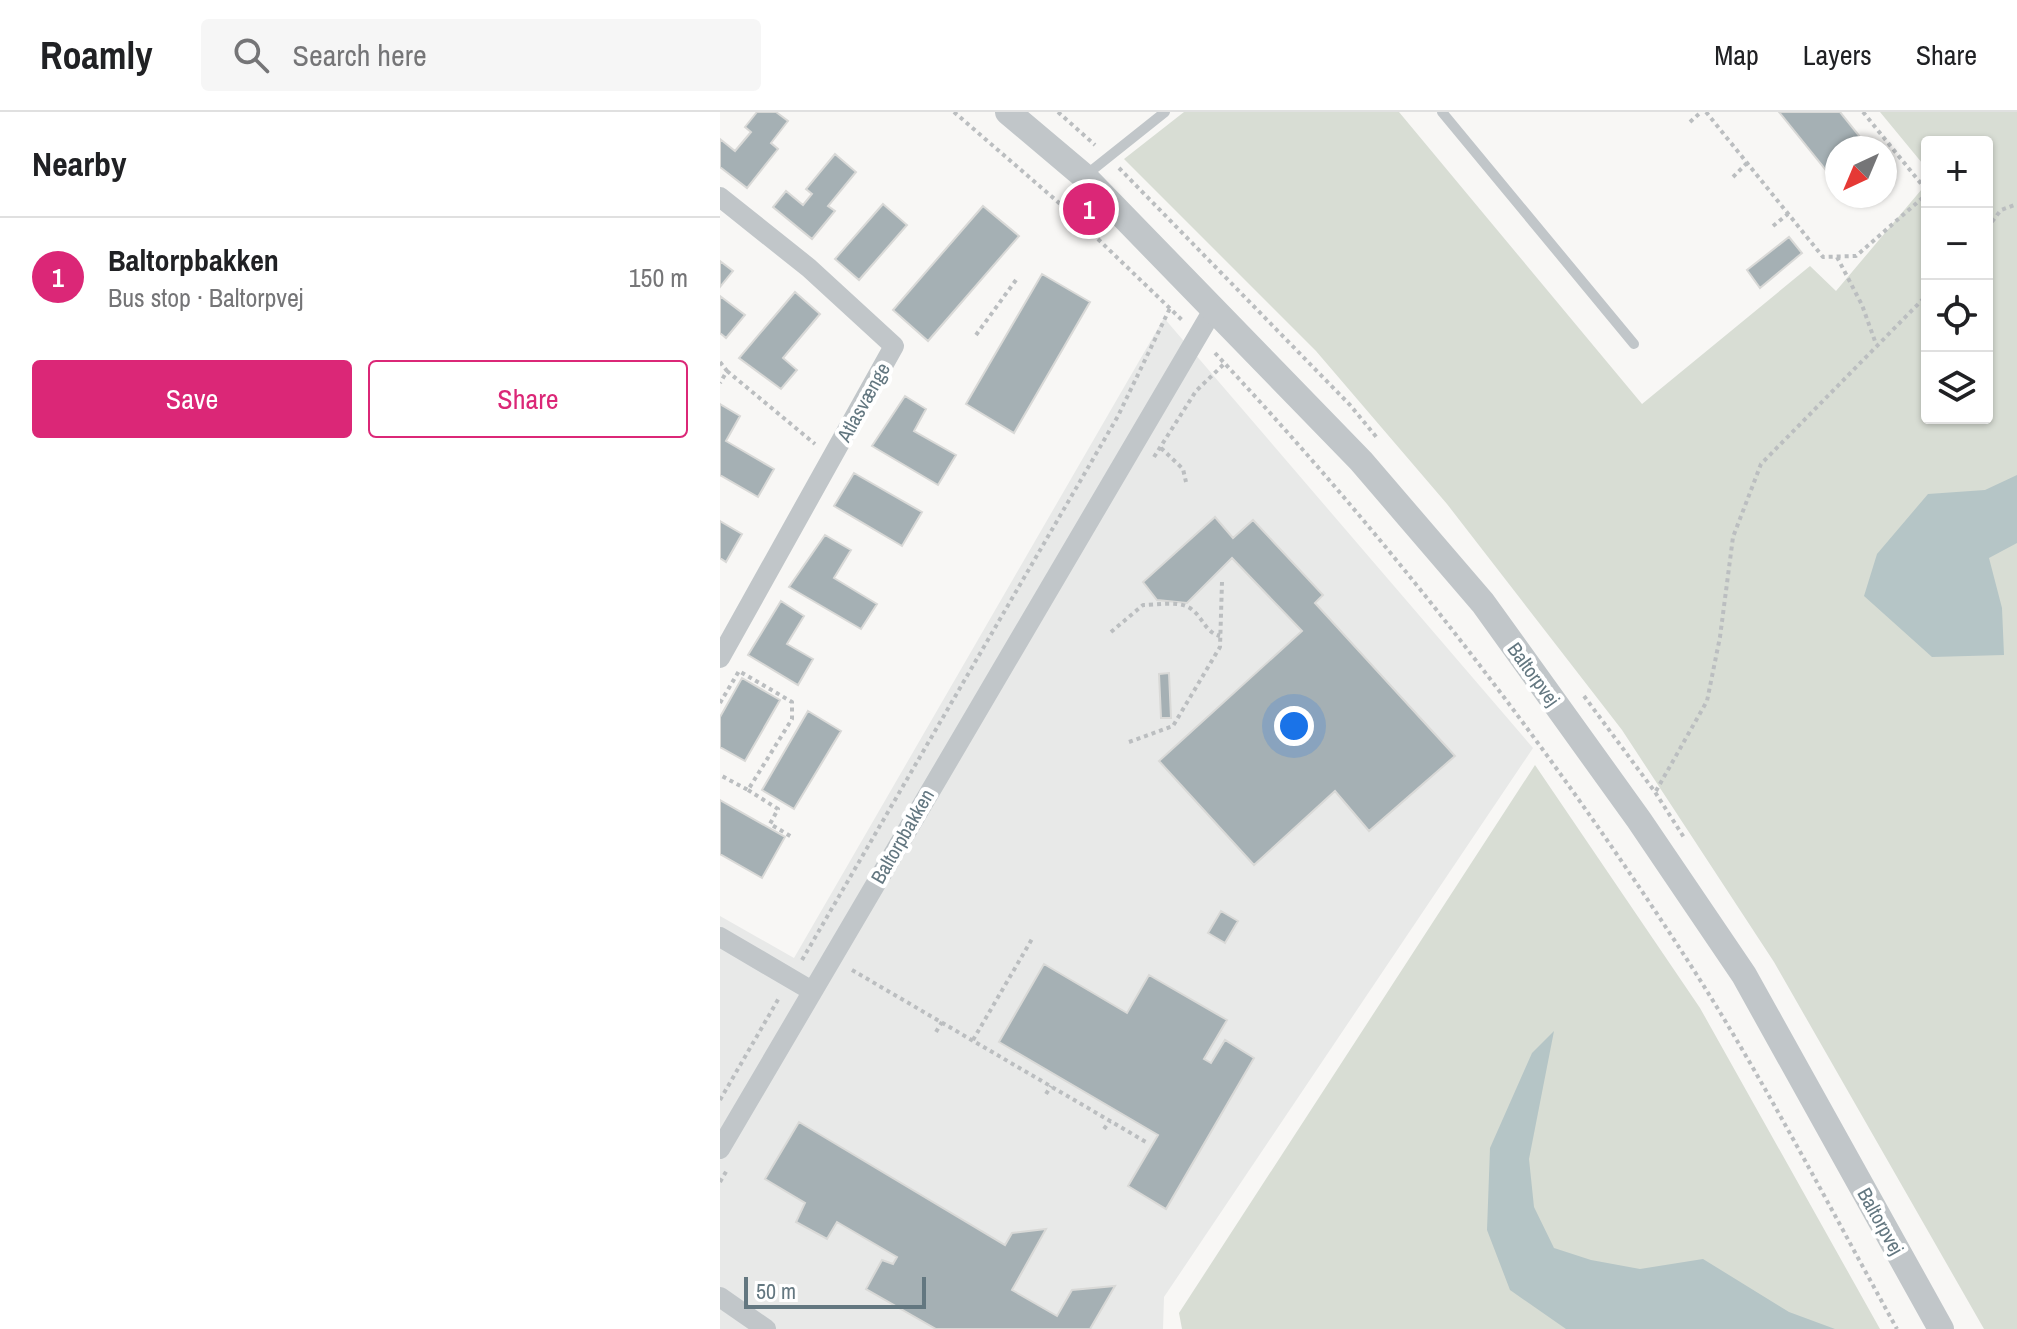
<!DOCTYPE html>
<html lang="en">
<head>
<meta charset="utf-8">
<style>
	:root { --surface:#fff; --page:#f6f6f6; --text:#202124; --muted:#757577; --line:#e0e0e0; --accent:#db2777 }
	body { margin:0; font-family:"Archivo Narrow",sans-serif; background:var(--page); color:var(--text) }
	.controls { position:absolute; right:24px; top:24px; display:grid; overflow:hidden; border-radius:8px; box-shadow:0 2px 6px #0004 }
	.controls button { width:72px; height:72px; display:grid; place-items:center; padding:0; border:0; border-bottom:2px solid var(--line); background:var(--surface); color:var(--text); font:40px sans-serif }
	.compass { position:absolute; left:1105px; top:24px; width:72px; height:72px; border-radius:50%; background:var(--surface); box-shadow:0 2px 6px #0004; rotate:224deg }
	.scale { position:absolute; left:24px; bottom:20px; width:182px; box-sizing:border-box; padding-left:8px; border:4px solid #637780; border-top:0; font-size:22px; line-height:28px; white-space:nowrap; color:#637780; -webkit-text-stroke:6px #fff; paint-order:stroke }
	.you { position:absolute; left:574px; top:614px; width:28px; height:28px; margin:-20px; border:6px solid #fff; border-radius:50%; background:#1a73e8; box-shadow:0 0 0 12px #1a73e833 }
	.badge { display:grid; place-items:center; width:52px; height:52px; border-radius:50%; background:var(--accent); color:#fff; font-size:26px; font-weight:700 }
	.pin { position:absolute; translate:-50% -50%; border:4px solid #fff; box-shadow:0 2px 8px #0006 }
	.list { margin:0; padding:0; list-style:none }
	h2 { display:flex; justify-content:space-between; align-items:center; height:104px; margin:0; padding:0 32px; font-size:34px }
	h2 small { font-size:26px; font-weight:400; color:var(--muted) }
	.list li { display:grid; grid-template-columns:52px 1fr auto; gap:24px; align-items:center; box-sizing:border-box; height:120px; padding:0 32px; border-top:2px solid var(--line) }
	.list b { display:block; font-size:30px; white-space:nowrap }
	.list p { margin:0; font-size:26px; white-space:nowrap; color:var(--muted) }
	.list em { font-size:26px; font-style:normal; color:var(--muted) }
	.actions { display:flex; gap:16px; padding:24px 32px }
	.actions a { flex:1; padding:18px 0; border:2px solid var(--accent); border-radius:8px; text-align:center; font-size:28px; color:var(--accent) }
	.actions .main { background:var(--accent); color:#fff }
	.icon { flex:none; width:44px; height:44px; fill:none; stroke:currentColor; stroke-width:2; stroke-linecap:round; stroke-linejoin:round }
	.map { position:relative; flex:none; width:1297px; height:1217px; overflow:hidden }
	header { display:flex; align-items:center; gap:48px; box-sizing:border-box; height:112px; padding:0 40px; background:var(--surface); border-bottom:2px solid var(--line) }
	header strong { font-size:38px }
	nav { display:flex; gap:44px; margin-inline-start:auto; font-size:28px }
	.search { width:560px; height:72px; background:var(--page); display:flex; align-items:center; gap:20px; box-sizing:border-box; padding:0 28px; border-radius:8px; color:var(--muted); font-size:30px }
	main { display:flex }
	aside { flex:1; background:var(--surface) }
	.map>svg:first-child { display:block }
	.built { fill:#e8e9e8 }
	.green { fill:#d8ddd4 }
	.water { fill:#b5c5c6 }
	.building { fill:#a5b0b4; stroke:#d9d9d7; stroke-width:2 }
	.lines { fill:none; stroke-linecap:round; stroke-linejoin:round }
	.path { stroke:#bbbec0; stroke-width:4; stroke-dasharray:4 4; stroke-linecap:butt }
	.service { stroke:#c1c6c9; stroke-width:10 }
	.minor { stroke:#c1c6c9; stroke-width:20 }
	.tertiary { stroke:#c1c6c9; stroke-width:26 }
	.labels { text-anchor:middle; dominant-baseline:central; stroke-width:8; stroke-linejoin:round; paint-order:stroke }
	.street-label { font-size:20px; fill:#637780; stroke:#fff }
</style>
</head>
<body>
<header>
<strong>Roamly</strong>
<div class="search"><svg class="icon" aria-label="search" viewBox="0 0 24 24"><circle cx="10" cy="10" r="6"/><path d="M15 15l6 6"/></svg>Search here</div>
<nav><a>Map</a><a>Layers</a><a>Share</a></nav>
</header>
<main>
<aside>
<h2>Nearby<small></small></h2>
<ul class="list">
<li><span class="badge">1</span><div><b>Baltorpbakken</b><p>Bus stop · Baltorpvej</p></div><em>150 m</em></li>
</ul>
<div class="actions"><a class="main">Save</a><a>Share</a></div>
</aside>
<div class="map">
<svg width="1297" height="1217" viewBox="0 0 1297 1217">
	<rect width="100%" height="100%" fill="#f8f7f5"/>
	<path class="built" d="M444,206L813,636L444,1185L443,1217H0V804L74,846Z"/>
	<path class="green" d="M464,0H679L922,292L1090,154L1116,179L1207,71V306H1267V30H1207V57L1160,0H1297V1217H1264L1054,850L902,618L727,392L596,239L404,47Z
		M815,653L980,896L1160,1217H462L459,1201Z"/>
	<path class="water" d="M1297,363V431L1269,446L1282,496L1284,543L1212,545L1144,484L1157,442L1208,382L1265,378Z
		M834,919L809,1047L814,1095L834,1136L871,1148L920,1157L983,1147L1069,1200L1115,1217H846L790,1178L767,1118L770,1036L812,941Z"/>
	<path class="building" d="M37,0H56L68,9L51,31L58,37L27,76L0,55V27L15,39L31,20L25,15Z
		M1059,0H1120L1149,36H1117V72Z
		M115,42L136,60L108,94L115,99L92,127L53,95L66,79L83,93L92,82L86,77Z
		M163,92L187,113L139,168L115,147Z
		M263,94L299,124L208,229L173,198Z
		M1069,125L1082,141L1040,176L1027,158Z
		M0,149L13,159L0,175Z
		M322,162L370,190L294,321L246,292Z
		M75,180L100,202L63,246L77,258L61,277L19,246Z
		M0,184L25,203L6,226L0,221Z
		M185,284L206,297L194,319L236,343L218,373L152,334Z
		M0,292L20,304L6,329L54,357L38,385L0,363Z
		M134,361L202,400L182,434L114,394Z
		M495,405L513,426L533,408L603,483L595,491L735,644L649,719L615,679L534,753L439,649L582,519L512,446L467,491L437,488L423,470Z
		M0,409L22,422L6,450L0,446Z
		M105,423L131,438L114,466L157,492L141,517L69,475Z
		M61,489L84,504L67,532L93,547L78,573L28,543Z
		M449,561L451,606H441L439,562Z
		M22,566L60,588L25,649L0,635V605Z
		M88,599L121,619L74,697L42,678Z
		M0,688L65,725L42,766L0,742Z
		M501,799L518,809L505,831L488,821Z
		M324,852L407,901L429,863L507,908L484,947L491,951L505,928L534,946L446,1097L408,1074L438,1023L279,930Z
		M79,1010L285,1133L292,1121L326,1117L292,1178L337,1204L352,1178L395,1174L370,1217H216L146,1177L162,1148L173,1152L177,1145L117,1110L107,1127L76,1110L85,1091L45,1067Z"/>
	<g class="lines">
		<path class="path" d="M234,0L353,103L463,209
			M338,0L375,33
			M986,0L1103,145L1136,144L1207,82
			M1143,0L1207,79
			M970,10L981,0
			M399,56L630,293L658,327
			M1013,65L1027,51
			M1053,114L1068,102
			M1267,116L1281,98L1297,92
			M1117,145L1142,193L1156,232
			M256,223L296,168
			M495,241C674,432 833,639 975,860C1048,975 1111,1098 1177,1217
			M0,250L7,259L0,271
			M7,259L95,332
			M441,336L463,357L466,370
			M434,345L476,279L505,251
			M391,520L423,493C436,493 457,489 468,495C482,502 484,520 500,524
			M864,584L935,680L965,727
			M0,591L19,559L72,590V607L28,678L0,663
			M409,630L453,614L500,535L502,470
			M28,678L58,697L50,712L72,725
			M936,679L987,589L1000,525L1013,425L1041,352L1207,183
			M82,848L398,304L451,194
			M132,858L426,1030
			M216,920L222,910
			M253,928L312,827
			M326,982L331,974
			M0,988L59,886
			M384,1017L390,1009
			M0,1070L7,1058"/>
		<path class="service" d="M722,0L914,232
			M366,63L445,0"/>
		<path class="minor" d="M0,85L89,156L174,234L0,546
			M0,825L92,879
			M0,1037L493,198
			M0,1185L46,1217"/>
		<path class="tertiary" d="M288,0L365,65L641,349L763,491L919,708L1024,863L1221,1217"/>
	</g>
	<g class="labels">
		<g class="street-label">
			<text transform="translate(143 290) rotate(-61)">Atlasvænge</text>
			<text transform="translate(814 562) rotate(54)">Baltorpvej</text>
			<text transform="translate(182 724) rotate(-60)">Baltorpbakken</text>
			<text transform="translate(1161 1109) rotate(61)">Baltorpvej</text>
		</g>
	</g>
</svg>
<div class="controls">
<button>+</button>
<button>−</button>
<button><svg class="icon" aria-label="locate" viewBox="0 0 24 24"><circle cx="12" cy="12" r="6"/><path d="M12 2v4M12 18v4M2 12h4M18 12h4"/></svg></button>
<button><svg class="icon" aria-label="layers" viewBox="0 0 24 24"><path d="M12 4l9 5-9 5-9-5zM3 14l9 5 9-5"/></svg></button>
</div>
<svg class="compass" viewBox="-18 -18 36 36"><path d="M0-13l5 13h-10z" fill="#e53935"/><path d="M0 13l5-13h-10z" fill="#757577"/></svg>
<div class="scale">50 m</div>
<div class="you"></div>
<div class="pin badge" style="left:369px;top:97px">1</div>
</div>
</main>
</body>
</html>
